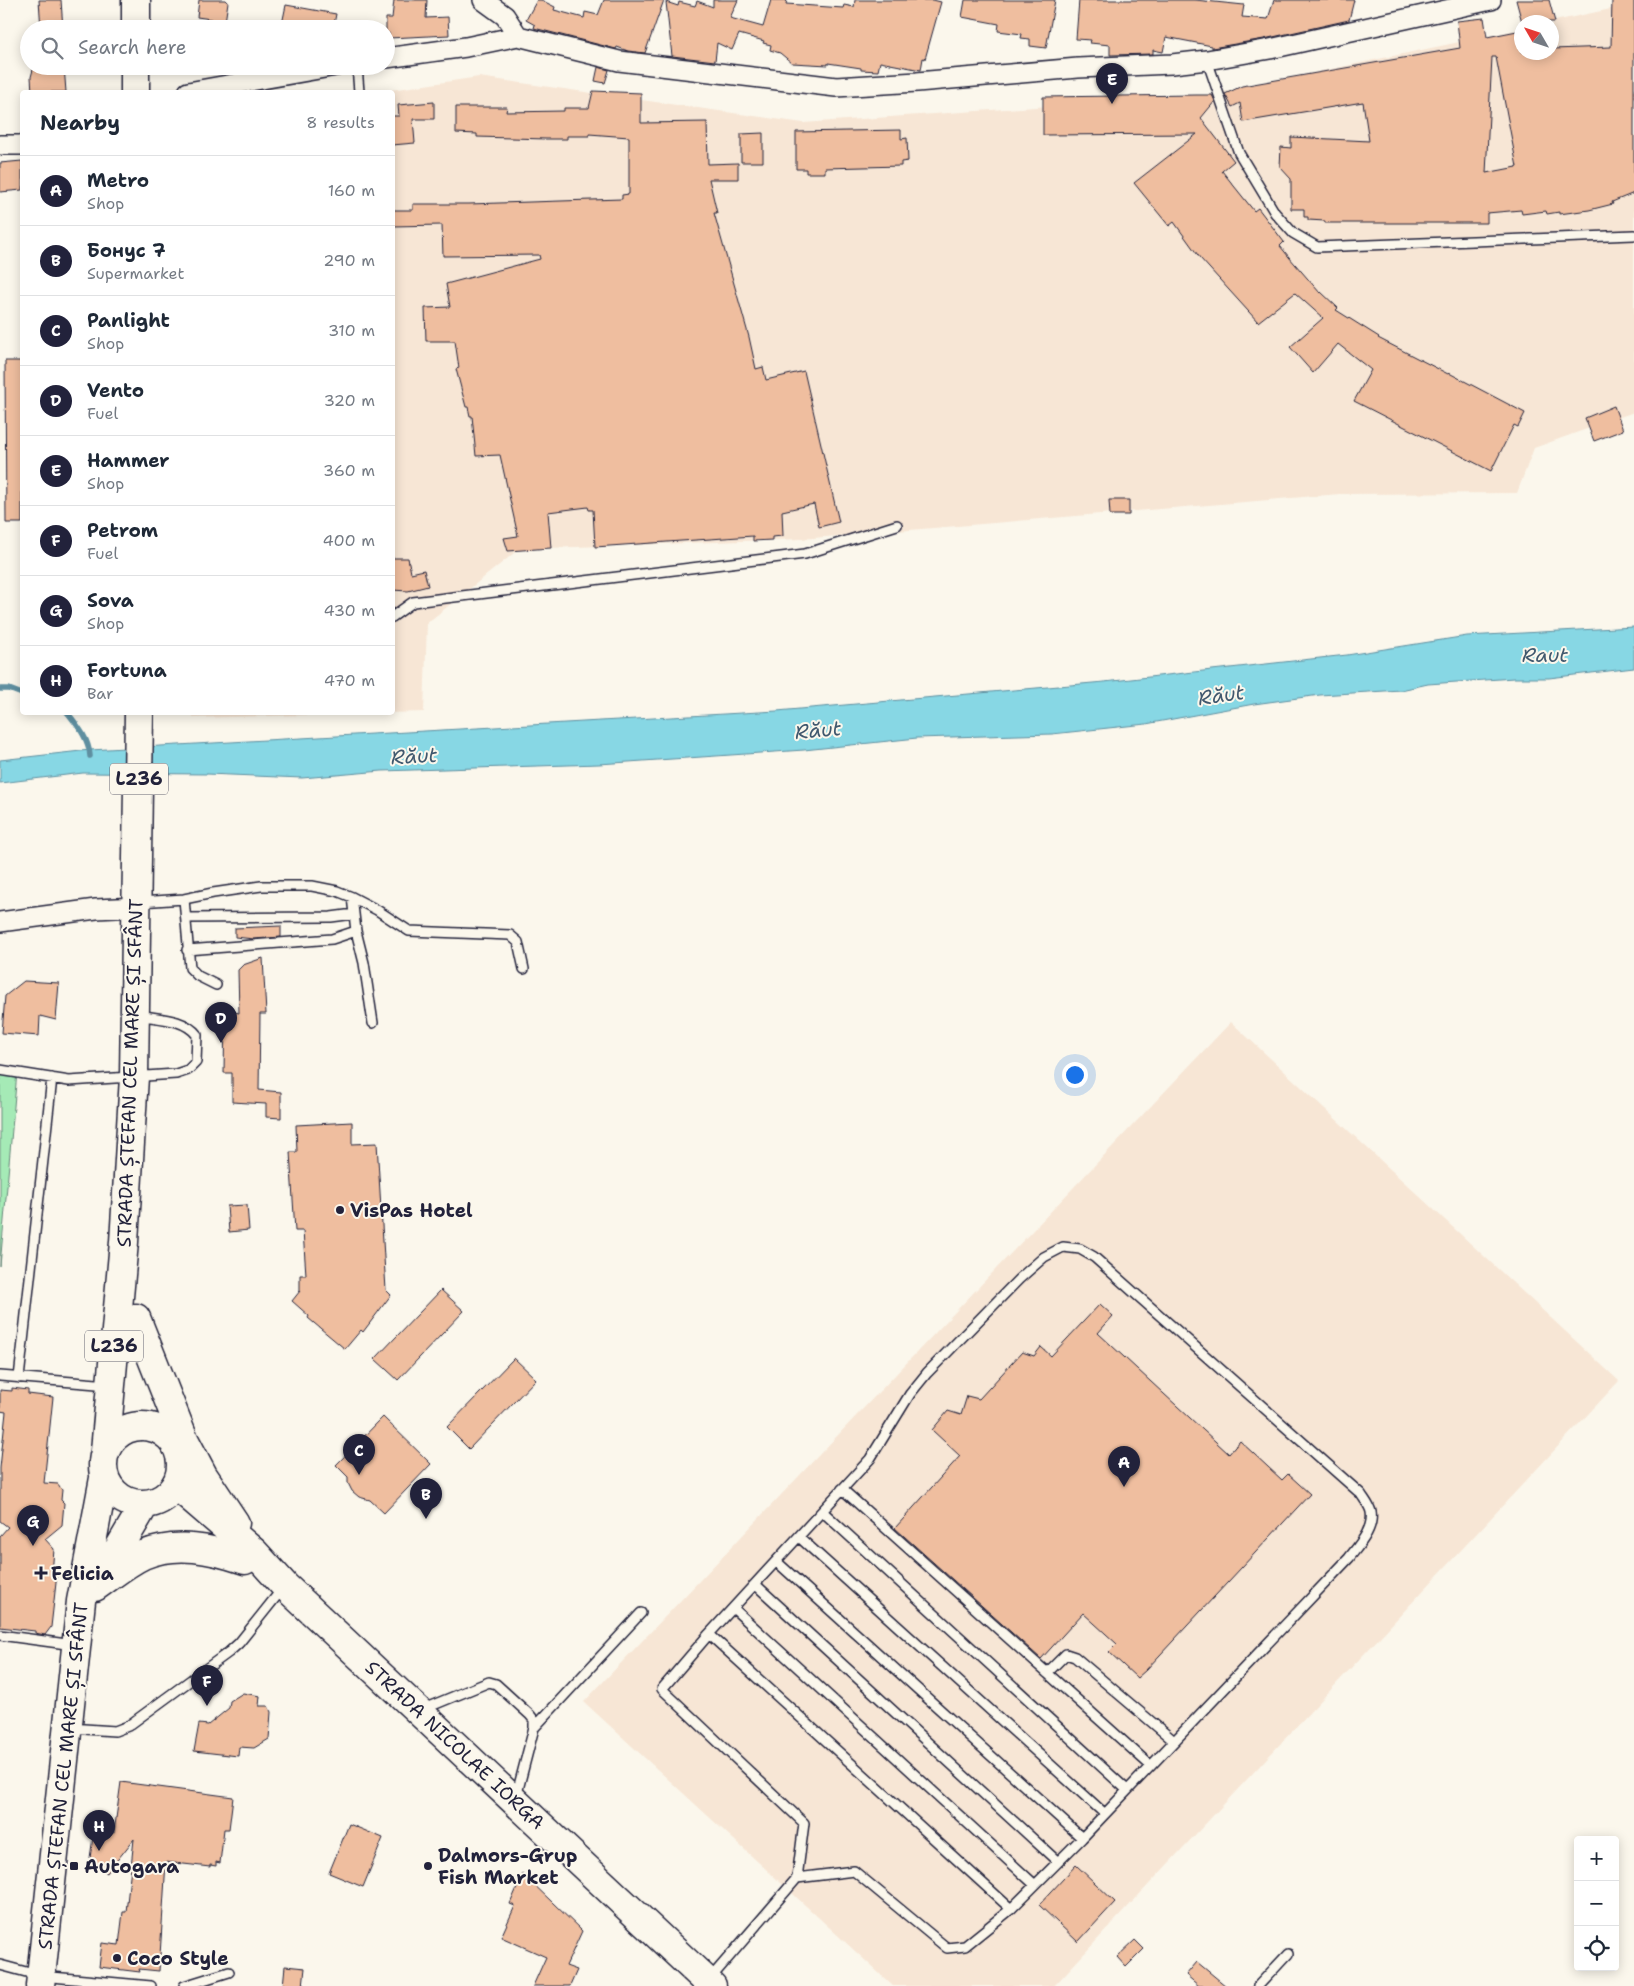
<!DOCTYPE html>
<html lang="en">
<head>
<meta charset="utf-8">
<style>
	:root { --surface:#fff; --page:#f2f2f3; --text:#1f2937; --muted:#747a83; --line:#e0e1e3; --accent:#22223b }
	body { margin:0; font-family:"Shantell Sans",sans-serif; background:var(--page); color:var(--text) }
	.controls { position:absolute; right:15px; bottom:15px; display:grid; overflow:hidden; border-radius:5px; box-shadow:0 2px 12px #0003 }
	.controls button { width:45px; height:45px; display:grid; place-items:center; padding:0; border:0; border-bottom:1px solid var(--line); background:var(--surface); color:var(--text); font:25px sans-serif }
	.compass { position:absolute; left:1514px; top:15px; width:45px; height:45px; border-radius:50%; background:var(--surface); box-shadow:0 2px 12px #0003; rotate:309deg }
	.you { position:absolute; left:1074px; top:1074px; width:18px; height:18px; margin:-12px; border:4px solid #fff; border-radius:50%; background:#1a73e8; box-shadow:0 0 0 8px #1a73e833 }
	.badge { display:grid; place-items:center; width:32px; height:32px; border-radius:50%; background:var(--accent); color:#fff; font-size:16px; font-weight:700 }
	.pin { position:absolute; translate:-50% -41px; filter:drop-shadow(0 1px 2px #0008) }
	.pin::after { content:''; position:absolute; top:26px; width:18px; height:15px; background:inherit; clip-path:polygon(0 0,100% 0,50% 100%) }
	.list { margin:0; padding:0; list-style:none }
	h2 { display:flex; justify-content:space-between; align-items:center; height:65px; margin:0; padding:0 20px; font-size:21px }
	h2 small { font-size:16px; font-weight:400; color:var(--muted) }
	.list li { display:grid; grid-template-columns:32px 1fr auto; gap:15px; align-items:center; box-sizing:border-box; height:70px; padding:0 20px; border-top:1px solid var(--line) }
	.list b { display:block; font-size:19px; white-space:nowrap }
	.list p { margin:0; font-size:16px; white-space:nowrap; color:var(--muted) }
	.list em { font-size:16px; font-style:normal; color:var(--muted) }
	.icon { flex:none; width:28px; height:28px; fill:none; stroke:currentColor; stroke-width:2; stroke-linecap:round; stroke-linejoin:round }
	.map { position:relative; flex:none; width:1634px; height:1986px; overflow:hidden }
	.search { position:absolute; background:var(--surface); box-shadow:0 2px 12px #0003; left:20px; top:20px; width:375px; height:55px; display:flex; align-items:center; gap:12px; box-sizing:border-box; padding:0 18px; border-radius:28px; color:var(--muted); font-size:19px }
	.panel { position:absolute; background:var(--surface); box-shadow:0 2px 12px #0003; left:20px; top:90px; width:375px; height:625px; border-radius:5px }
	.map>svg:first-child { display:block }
	.built { fill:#f7e6d5 }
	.green { fill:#a5eab6; stroke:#648678 }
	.water { fill:#87d7e4; stroke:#5f8fa0 }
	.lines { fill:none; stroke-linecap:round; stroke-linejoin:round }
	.stream { stroke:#5f8fa0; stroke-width:5.5 }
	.building { fill:#efbe9f; stroke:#22223b; fill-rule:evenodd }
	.lane-casing { stroke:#22223b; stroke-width:12 }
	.street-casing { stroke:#22223b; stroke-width:22 }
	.primary-casing { stroke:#22223b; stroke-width:31 }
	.lane { stroke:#fbf7ec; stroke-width:9 }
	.street { stroke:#fbf7ec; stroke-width:19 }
	.primary { stroke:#fbf7ec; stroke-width:28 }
	.poi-dot { fill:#22223b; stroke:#fbf7ec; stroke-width:2 }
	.labels { text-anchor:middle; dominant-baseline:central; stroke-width:4; stroke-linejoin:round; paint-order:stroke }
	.shield { fill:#fbf7ec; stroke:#636270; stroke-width:1 }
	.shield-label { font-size:18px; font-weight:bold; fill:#22223b }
	.street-label { font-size:19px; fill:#22223b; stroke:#fbf7ec }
	.poi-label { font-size:19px; font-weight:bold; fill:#22223b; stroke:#fbf7ec; text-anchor:start }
	.water-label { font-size:20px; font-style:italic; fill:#40586e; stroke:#fbf7ec }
</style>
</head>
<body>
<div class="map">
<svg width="1634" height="1986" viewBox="0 0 1634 1986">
	<rect width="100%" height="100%" fill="#fbf7ec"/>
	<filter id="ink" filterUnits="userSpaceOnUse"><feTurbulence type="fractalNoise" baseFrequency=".02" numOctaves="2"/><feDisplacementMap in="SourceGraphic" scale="10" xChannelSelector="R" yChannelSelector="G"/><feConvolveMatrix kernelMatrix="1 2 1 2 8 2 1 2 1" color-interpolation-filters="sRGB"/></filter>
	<g filter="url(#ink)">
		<path class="built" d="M1634,4V412L1534,448L1517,493L1340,494L801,539L519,549L427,623L424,712L193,718V713L392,712V92H377L479,77L803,123L1209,95L1521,29L1522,52H1552V22H1550Z
			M1231,1022L1619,1381L1054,1986H893L584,1702Z"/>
		<path class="green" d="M0,1069L17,1072L0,1266Z"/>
		<path class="water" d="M1634,627V668L1549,678H1514L1428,684L1401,690L1320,695L1254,704L1146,724L1052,734L917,738L804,750L599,764L382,771L302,778L207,774L83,773L0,783V760L90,750L777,711L1104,682L1347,655L1467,636Z"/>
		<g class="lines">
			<path class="stream" d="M0,689H9L22,694
				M67,712C78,726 89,739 90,756"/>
		</g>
		<path class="building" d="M39,0H61L63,29H41Z
			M199,0H226L228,2L224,29H210L211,19L197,17Z
			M394,0H427L426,18L448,17L449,35L389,38V33H386V18H392Z
			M537,0H541L555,7L554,10L584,18L585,12L598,15L604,0H664L645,53L628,51L617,47L616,49L534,28L535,25L526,20Z
			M713,0H738L730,18L763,27L771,0H787L786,4L843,8L844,5L854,7L855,0H933L941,2L925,59L923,58L921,70L880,62L878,71L861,70V68L828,63V65L792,63L780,53L770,50L771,45L763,43L764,41L739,34L732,50L717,43L715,61L672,56L666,2L678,6L679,2L695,6L697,1L713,7Z
			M965,0H1055L1046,48L1030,46V39L1021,38L1022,34L998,31L999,24L962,17Z
			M1079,0H1195L1244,5L1242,17L1268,19L1274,0H1354L1349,20L1264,39L1212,48V46L1166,37L1163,52L1153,50V54L1110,55V45L1090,43L1091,40L1076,39Z
			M1516,0H1549L1555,22H1522Z
			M1612,0H1634V193L1612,202L1613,204L1589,210L1559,214V212L1547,214L1546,211L1522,214L1521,210L1487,213V223H1325V221L1308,220V217H1304V209H1291V179L1280,167L1281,147L1291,148V137L1369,141L1363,102L1243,122L1240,103L1232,107L1225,94L1242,86L1460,48L1457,21L1484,18L1487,37L1522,30V52H1552V49L1611,47ZM1492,57H1496L1517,167L1486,173Z
			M286,5L336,14L333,29H281Z
			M34,66H64L66,92H32L31,77Z
			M598,67L609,70L605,83L595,81Z
			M593,91L641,93V123L707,122L708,164L738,163V179H709L717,213H714L749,337L756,369L763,367L766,380L804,371L839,522L819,527L814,504L782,511L783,536L772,537V540L753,541V536L595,547L593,510H589L588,507L548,512L551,548L508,551L504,538L518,536L500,455L476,456L472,416H470L468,407H466L456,369L459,368L455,341H426L425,308L450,307L446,284L540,259L539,255L443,256L442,225L393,226V210H413V204H469L622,199V195L629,194V137L589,134V136H567V139H546L477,137V134L456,133V107H507L506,112L564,111V108H589Z
			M1196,95H1212L1215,101L1201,118L1234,161L1222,171L1254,211L1258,208L1284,242L1280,246L1289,257L1320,293L1321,292L1338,308L1336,310L1379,337L1378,338L1448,374L1449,373L1525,413L1518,427L1514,425L1491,471L1354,401L1371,370L1338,344L1313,373L1290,347L1323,318L1295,293L1258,322L1200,258L1174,222L1169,226L1134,183L1197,134L1043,135V97Z
			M434,102V119H413L415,143L392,145V116H399L398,105Z
			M901,130V139L907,138L908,161L901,162V166L825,168V173H806V169H796V132Z
			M763,133V162H741V134Z
			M22,161V190L0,192V163Z
			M5,361H22V523H6Z
			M1614,406L1623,430L1594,441L1585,418Z
			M1109,500H1129V515H1110Z
			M392,558H408L411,573L424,570L428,586L408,591L392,590Z
			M281,926V937L254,939L235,937V928Z
			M263,958L266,1014H260L259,1090L281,1092V1118L266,1117V1104L232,1102V1073H224L225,1010L239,1013L238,970L243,965Z
			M24,981L59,983L56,1020L40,1016L39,1036L2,1033L5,996Z
			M352,1122V1144L377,1143L386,1290L391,1295L363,1332L361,1330L345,1349L308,1318L309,1316L292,1301L300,1291V1275H306L303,1231H295L290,1152H297L296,1125Z
			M247,1205L249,1230L229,1232L227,1206Z
			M441,1290L464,1311L398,1380L375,1359Z
			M1100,1304L1113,1316L1098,1333L1229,1454L1240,1441L1282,1480L1288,1474L1310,1494L1146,1670L1137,1678L1109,1652L1117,1644L1083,1613L1041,1659L895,1528L960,1456L932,1430L948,1411L961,1415L967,1396L979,1399L1022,1352L1034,1356L1041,1347L1051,1356Z
			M514,1358L536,1379L469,1449L447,1427Z
			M12,1388L28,1390V1394L53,1397L44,1483L58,1484L62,1490L61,1500L64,1503L62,1525L45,1539L54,1549L52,1574H57L51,1627L45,1635L35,1633V1631L0,1627V1536L8,1527L0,1521V1468L6,1412L0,1411V1390L12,1391Z
			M383,1417L431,1464L384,1513L370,1500L359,1497L352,1491L348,1483V1477L336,1465Z
			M243,1693L260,1696L259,1706H268L271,1712L269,1739L254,1748L239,1747L238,1756L194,1751L199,1724L208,1725L229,1708L230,1701Z
			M121,1782L233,1797L229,1829H224L220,1863L216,1862V1866L210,1865V1867L166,1862L159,1971L139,1969L140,1972L99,1967L102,1943L119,1945L123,1912H126L134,1839L107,1873L97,1867L89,1865L94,1830L114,1833Z
			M349,1824L383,1838L363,1887L329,1873Z
			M1076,1865L1115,1902L1078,1942L1039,1905Z
			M523,1874L582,1931L566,1966L577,1970L570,1986H533L546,1957L501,1937L515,1906L510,1904Z
			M1135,1940L1144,1949L1126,1967L1117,1957Z
			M1197,1962L1226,1986H1199L1186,1975Z
			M285,1966L305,1968L303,1986H283Z"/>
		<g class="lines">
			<defs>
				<path id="lane" d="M1207,60L1239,153L1275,213L1293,233L1317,247L1634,235
					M357,66L359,92
					M392,617L413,602L805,554L897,525
					M352,897L356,931L364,963L373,1023
					M184,899L190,968L198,976L216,985
					M140,902L184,899L213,893L261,886H312L337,891L352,897L377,910L409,931L510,935L518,942L524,969
					M186,918L331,917L354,914
					M187,950L332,939L356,931
					M0,1070L69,1081L176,1074L188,1070L196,1062L197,1035C184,1018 158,1019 138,1015
					M0,1376L109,1385
					M19,1378L52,1078
					M842,1489L1151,1766
					M822,1511L1127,1790
					M799,1537L1105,1814
					M777,1562L1082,1838
					M756,1585L1058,1862
					M733,1608L1035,1885
					M709,1634L1011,1909
					M0,1635L74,1645
					M1047,1673L1066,1654L1075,1657L1174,1741
					M421,1710L489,1682L496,1684L530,1715L534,1720V1728L516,1797
					M69,1728L115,1731L128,1726L229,1652L239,1643L283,1588
					M534,1728L641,1613
					M0,1965L41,1976L151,1986
					M709,1980L797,1878L804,1823L662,1689L709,1634L870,1459L910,1394L927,1373L1019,1279L1044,1257L1063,1247L1080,1249L1094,1257L1361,1494C1364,1499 1370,1506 1371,1512C1374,1529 1359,1545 1349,1558L1082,1838L1011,1909L965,1946L947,1948L854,1871L797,1878
					M184,1986L229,1972
					M1258,1986L1288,1954"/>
				<path id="street" d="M483,0L505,16L518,36
					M386,58L466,47L518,36L619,61L836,87L917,82L1078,68L1172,64L1207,60L1270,49L1491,0
					M188,92L336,66
					M0,145H22
					M0,922L96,909L137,907"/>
				<path id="primary" d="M136,29V0
					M135,92V66
					M136,1318L184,1439L203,1475L235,1523
					M103 1465a39 39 0 1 1 78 0a39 39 0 1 1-78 0Z
					M105,1451L124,1242L134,1077L139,712
					M176,1485L254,1552L285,1586L712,1986
					M102,1577L145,1504
					M95,1587C111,1576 126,1563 143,1555C177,1541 212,1549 245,1560
					M40,1986L81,1601L104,1478"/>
			</defs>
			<use href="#lane" class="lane-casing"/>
			<use href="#street" class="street-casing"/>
			<use href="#primary" class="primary-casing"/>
			<use href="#lane" class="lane"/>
			<use href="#street" class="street"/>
			<use href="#primary" class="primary"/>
		</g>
	</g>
	<g class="poi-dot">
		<circle cx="340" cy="1210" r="5"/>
		<path d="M38.5 1565.5h5v5h5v5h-5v5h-5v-5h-5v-5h5z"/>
		<rect x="69" y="1861" width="10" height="10" rx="2.5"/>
		<circle cx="428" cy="1866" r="5"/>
		<circle cx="117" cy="1958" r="5"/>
	</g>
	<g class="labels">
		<g class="shield">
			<rect x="110" y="763.5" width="58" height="31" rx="4"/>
			<rect x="85" y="1330.5" width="58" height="31" rx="4"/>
		</g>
		<g class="shield-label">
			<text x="139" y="779">L236</text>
			<text x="114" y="1346">L236</text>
		</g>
		<g class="street-label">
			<text transform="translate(130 1073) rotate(-88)">STRADA ȘTEFAN CEL MARE ȘI SFÂNT</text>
			<text transform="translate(455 1745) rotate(43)">STRADA NICOLAE IORGA</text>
			<text transform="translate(63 1776) rotate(-84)">STRADA ȘTEFAN CEL MARE ȘI SFÂNT</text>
		</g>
		<g class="poi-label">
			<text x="350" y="1210">VisPas Hotel</text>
			<text x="51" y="1573">Felicia</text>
			<text x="438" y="1855">Dalmors-Grup<tspan x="438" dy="22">Fish Market</tspan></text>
			<text x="84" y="1866">Autogara</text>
			<text x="127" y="1958">Coco Style</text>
		</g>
		<g class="water-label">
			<text x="1545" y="655">Raut</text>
			<text transform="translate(1221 695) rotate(-8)">Răut</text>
			<text transform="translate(818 730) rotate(-5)">Răut</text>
			<text transform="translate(414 756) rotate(-3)">Răut</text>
		</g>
	</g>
</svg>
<div class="controls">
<button>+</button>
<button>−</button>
<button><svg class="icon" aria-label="locate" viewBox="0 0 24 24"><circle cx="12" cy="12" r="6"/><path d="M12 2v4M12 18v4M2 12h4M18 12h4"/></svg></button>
</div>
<svg class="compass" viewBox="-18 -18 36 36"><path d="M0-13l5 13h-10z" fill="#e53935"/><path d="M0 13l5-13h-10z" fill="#747a83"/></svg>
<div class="you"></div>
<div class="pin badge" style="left:1124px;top:1487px">A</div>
<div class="pin badge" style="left:426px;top:1519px">B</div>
<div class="pin badge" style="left:359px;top:1475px">C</div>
<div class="pin badge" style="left:221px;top:1043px">D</div>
<div class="pin badge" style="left:1112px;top:104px">E</div>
<div class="pin badge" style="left:207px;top:1706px">F</div>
<div class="pin badge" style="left:33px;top:1546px">G</div>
<div class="pin badge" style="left:99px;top:1851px">H</div>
<div class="search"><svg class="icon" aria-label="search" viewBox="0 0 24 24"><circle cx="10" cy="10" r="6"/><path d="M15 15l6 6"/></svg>Search here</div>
<section class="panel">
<h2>Nearby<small>8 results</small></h2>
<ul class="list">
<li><span class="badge">A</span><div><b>Metro</b><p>Shop</p></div><em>160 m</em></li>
<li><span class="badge">B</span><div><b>Бонус 7</b><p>Supermarket</p></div><em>290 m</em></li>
<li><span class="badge">C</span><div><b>Panlight</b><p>Shop</p></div><em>310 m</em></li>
<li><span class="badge">D</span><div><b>Vento</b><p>Fuel</p></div><em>320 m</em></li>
<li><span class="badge">E</span><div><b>Hammer</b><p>Shop</p></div><em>360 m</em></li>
<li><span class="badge">F</span><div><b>Petrom</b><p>Fuel</p></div><em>400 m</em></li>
<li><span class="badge">G</span><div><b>Sova</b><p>Shop</p></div><em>430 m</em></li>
<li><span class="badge">H</span><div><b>Fortuna</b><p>Bar</p></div><em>470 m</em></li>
</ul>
</section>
</div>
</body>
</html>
